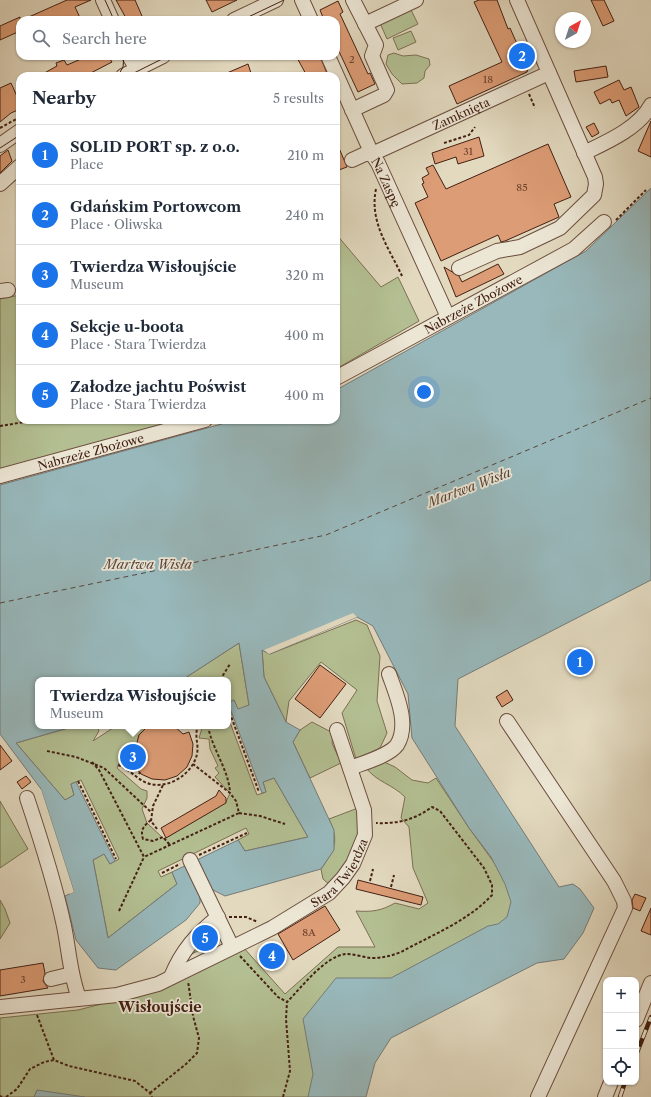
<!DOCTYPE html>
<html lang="en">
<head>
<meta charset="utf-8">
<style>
	:root { --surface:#fff; --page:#f6f6f7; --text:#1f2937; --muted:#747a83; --line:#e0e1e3; --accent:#1a73e8 }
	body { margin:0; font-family:"Libre Caslon Text",serif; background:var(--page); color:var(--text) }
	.controls { position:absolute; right:12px; bottom:12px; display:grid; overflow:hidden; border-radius:8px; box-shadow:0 1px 3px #0004 }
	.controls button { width:36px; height:36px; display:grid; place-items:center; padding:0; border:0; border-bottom:1px solid var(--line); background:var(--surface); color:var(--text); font:20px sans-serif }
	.compass { position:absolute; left:555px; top:12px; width:36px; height:36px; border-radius:50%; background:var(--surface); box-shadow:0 1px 3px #0004; rotate:39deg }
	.you { position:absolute; left:424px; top:392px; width:14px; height:14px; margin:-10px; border:3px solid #fff; border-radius:50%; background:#1a73e8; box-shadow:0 0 0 6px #1a73e833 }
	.badge { display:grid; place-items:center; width:26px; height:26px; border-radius:50%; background:var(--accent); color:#fff; font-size:13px; font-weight:700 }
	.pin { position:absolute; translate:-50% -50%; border:2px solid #fff; box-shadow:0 1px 4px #0006 }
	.popup { position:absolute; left:35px; top:677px; width:196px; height:52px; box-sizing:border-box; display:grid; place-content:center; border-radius:8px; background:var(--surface); filter:drop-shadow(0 1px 3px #0005); font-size:13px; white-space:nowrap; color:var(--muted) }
	.popup b { font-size:15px; color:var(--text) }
	.popup::after { content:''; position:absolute; left:50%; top:100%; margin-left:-8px; border:8px solid transparent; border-top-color:var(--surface) }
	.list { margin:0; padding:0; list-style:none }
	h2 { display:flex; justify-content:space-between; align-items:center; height:52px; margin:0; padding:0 16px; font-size:17px }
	h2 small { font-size:13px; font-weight:400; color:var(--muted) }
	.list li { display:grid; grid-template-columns:26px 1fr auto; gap:12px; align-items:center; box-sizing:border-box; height:60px; padding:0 16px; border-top:1px solid var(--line) }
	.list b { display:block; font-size:15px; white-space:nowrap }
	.list p { margin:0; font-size:13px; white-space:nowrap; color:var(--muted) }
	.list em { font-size:13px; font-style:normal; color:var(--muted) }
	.icon { flex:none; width:22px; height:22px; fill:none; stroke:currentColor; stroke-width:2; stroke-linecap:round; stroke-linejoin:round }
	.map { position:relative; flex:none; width:651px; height:1097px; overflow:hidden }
	.search { position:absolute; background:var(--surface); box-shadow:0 1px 3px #0004; left:16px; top:16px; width:324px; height:44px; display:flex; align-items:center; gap:10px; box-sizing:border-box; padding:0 14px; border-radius:12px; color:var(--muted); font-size:15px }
	.panel { position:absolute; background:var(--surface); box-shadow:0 1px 3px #0004; left:16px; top:72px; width:324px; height:352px; border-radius:12px }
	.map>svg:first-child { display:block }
	.green { fill:#b3bf92; stroke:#7c7052 }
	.water { fill:#98b8bb; stroke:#767b78; fill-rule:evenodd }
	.pier { fill:#e2d9bf }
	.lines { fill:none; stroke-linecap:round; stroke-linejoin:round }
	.ferry { stroke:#59463d; stroke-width:1; stroke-dasharray:5 4; stroke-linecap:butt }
	.building { fill:#dc9c75; stroke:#442013 }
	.minor-casing { stroke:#6c4e3e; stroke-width:16 }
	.path { stroke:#442013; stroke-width:2; stroke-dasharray:3 2; stroke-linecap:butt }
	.minor { stroke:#ece6d5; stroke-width:14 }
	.tram { stroke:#442013; stroke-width:1 }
	.rail-casing { stroke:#442013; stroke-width:4.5 }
	.rail { stroke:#ece6d5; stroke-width:3; stroke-dasharray:9; stroke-linecap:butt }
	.labels { text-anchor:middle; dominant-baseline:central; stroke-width:3.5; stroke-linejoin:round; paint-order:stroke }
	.number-label { font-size:10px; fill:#6a3f2c }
	.street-label { font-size:12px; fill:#442013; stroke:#ece6d5 }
	.water-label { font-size:13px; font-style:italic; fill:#59463d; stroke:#ece6d5 }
	.quarter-label { font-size:14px; font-weight:bold; fill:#442013; stroke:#ece6d5 }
</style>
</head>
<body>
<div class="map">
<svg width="651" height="1097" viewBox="0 0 651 1097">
	<rect width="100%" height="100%" fill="#e2d9bf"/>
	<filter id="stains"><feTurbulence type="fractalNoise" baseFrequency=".005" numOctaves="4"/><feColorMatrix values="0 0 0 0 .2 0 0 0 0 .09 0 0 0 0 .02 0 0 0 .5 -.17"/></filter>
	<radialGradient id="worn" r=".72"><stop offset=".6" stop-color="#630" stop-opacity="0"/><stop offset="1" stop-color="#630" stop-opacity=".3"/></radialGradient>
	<path class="green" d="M410,8L418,24L387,39L380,23Z
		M411,31L416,42L398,50L393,38Z
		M394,53L403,56L416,55L429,59L430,65L425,71L424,78L417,83L402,84L392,74L386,64L388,55Z
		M336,234L381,287L398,277L419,321L336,369Z
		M20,295V420H189L0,472V299Z
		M356,620L367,625L380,656L377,701L387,733L380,748L356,759L342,713L357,690L321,662L289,701L286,722L264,677L262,649L270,654Z
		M239,643L249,705L238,710L234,700L228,703V698L230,697L228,693V680H182Z
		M228,717L257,795L266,792L263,782L274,778L308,837L245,851L238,840L249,834L246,828L158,871L161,877L172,872L177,884L108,938L93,860L104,854L110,864L119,859L81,780L71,784L74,795L65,800L16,743L75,726H97L99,731L93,741L116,726H148L139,735L136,750L128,754L131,760L120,762L117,768L141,789L147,791V798L142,809L147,823L164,839L226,802L230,793L215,777L219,773L215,768L218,766L210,749L209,739L199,738L202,728L197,726H228Z
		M312,722L333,733L332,743L341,763L310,778L293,742L300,730Z
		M382,761L395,767L412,780L428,783L436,778L469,828L525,905L329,1097H0V1018L78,1010L148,992L243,947L285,994L338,947H375L356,911C372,912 381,911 395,903L419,909L428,903L413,868L409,827L401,818L405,797C392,784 377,782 366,768Z
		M0,801L28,849L0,868Z
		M358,808L360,828L357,852L332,887L323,879L321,869C334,850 340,842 329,819Z
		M0,900L5,909L10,923L0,939Z
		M219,926L224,937L192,954L200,941Z"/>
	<path class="water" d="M651,188V580L458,679L455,726L559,887L573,884L580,889L594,908L583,933L564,959L537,963L391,1038L375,1063L366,1097H308L313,1074L303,1019L336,978H391L488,926L498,924L507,917L511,902L505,884L491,857L469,828L412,738L408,694L373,626L357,617L269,654L262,650L264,677L286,722L300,730L293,742L334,830V850L321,869L225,896L211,889L200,895V903L186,920L116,970L98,968L76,940L65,896L74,892L41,789L0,734V485L236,420H336V390L586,251ZM239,643L249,705L238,709L234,700L228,703L262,793L266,792L263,782L274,778L308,837L245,851L238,840L172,872L177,884L108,938L93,860L104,854L110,864L115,861L76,782L71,784L74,795L65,800L16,743L75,726H38V680H182Z
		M37,1090L85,1097H34Z"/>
	<path class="pier" d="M353,613L357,617L269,654L264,650Z
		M41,789L74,892L70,894L69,892L72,891L39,790Z"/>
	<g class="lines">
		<path class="ferry" d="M0,603L326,535L651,398"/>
	</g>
	<path class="building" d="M67,0H91L75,7L81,20H22Z
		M116,0H135L142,16L141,17L142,20H127Z
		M206,0H237L212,12Z
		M479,0H497L508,29L510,28L526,64L529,65L527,72L457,104L449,86L502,62L474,2Z
		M591,0H604L614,21L603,26Z
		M338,1L343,12L340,14L368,74L370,73L375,84L358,92L336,45V20H324L320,10Z
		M20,17V31L0,40V26Z
		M88,56H108L112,62L85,76H39L57,66L56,63L64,60L67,65Z
		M296,56H320L328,76H307Z
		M248,64L252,76H220Z
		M606,66L608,77L576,82L574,71Z
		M619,80L624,90L631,87L639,107L626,116L619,100L612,103L610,99L600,104L594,92Z
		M11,83L20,103V109L11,113L0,122V88Z
		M651,121V157L638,151Z
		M594,123L599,133L592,137L586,127Z
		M479,137L484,156L458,164L456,157L435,164L432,153Z
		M336,141L347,167L336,171Z
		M548,144L571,197L554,204L559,217L505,241L501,242L498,235L441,261L415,203L428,197L422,184L424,183L422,178L429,174L426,168L433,165L446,189Z
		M8,150L12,161L0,173V156Z
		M498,264L504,274L456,297L444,267L459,276L462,282Z
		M320,665L346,684L320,718L295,699Z
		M507,690L513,700L502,707L496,697Z
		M148,726H174L183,734L189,732L193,744L192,756L187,767L177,776L165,780L152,779L141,774L133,764L128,754L135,750L139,735Z
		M0,745L12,761L0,770Z
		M26,776L31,782L22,789L17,782Z
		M219,790L226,798V803L166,838L161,828L216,796Z
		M358,880L423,897L421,905L356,889Z
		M635,894L646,898L640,911L633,908L632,900Z
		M325,906L340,930L293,960L278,934Z
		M651,908V935L641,931Z
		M43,963L45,973L43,981L48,988L0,996V970Z"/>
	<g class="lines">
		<defs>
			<g id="minor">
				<path d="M103,0L112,20"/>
				<path d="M302,0L311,20"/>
				<path d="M234,20L276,0"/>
				<path d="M365,24L416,0"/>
				<path d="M129,56L141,76"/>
				<path id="s1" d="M328,56L372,154L378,163L448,317"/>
				<path d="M123,76L163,56"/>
				<path d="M352,110L384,95L387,90L372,56L376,45L353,0"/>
				<path d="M0,145L20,131"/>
				<path d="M584,153C607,142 639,128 651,105"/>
				<path id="s2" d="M352,160L365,154H372L549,73"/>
				<path d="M0,184L20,166"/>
				<path d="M459,268L497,251L520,247L560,228L594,195L596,184L595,177L517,0"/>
				<path d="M0,291L8,290"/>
				<path id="s3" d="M336,378L574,249L604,222"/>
				<path id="s4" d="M0,476L205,420"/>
				<path d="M507,721L614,881L624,901L625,908L538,1097"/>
				<path d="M350,768C363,763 389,756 397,745C410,724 396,694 389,674"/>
				<path d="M27,798C41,840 55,883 64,926C69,950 70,975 79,998"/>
				<path d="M190,860L232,947"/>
				<path d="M171,977C182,950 196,935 218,917"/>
				<path d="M51,979L72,974"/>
				<path id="s5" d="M0,1007L117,995L158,984L272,928L329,893L343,878L353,864L365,835L364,810L337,730"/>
				<path d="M636,1020L651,983"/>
				<path d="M605,1097L611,1082"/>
			</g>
		</defs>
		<use href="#minor" class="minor-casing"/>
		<path class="path" d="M174,59L179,56
			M102,76L104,75
			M529,94L535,108
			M0,128L20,117
			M444,143L469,135L475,127
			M376,189C369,222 389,248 402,276
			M616,220L646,190
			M0,426L37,420
			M220,680L230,664
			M228,708L259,792
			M208,726C212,749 229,770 230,793
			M47,751L76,757L104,768L151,812
			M92,762L99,770L144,857L239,813L236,801L230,793L193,764
			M118,765C130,769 138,781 150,784C170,789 193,773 197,754C199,744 194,736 198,726
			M139,774L140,772
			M78,781L116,859
			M239,813L260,816L285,824
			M151,820C144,826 140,829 143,839L153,841L163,837L170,845
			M157,829L151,821L153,806L163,785
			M199,855L247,833
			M162,873L180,864
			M370,881L373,869
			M391,887L394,875
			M119,911L144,857
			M229,917H246L258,922
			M240,956L278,997L287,1002
			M37,1015L54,1060
			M150,1093L186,1064L197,1053L199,1038L193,1016L188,981
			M0,1096L2,1097
			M6,1097L17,1089L30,1069L44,1062L54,1060L69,1066L135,1081L150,1093L152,1097
			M283,1097L290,1071L286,1019L287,1002C302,987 325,956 346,954C354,954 363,957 371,958C382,958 391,956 401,952C432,935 468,921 492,895V885L484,868L440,811L432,807C414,820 397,824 376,823"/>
		<use href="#minor" class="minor"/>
		<path class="tram" d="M105,0L114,20
			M242,20L284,0
			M118,76L123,67L124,56
			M128,76L168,56
			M0,148L20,135"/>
		<defs>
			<path id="rail" d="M636,1055L651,1017
				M620,1097L625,1082"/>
		</defs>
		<use href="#rail" class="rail-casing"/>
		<use href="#rail" class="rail"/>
	</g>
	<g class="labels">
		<g class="number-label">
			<text x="352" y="59">2</text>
			<text x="488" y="79">18</text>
			<text x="468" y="151">31</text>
			<text x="522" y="187">85</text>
			<text x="309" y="932">8A</text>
			<text x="23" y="979">3</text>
		</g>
		<g class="street-label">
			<text stroke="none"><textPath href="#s2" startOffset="119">Zamknięta</textPath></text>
			<text stroke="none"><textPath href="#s1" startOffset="139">Na Zaspę</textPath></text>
			<text stroke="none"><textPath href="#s3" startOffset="156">Nabrzeże Zbożowe</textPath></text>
			<text stroke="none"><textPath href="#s4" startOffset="94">Nabrzeże Zbożowe</textPath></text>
			<text stroke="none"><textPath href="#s5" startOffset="376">Stara Twierdza</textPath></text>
		</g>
		<g class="water-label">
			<text transform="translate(469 487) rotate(-21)">Martwa Wisła</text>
			<text x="148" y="564">Martwa Wisła</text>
		</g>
		<g class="quarter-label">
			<text x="160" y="1007">Wisłoujście</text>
		</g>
	</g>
	<rect width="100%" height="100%" filter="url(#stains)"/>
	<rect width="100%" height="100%" fill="url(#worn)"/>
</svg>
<div class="controls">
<button>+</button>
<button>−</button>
<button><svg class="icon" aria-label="locate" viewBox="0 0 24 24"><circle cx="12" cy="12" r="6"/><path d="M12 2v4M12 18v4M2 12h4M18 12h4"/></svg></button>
</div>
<svg class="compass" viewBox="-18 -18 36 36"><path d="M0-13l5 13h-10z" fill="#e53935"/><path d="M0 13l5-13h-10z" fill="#747a83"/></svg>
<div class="you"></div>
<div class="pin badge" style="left:580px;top:662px">1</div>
<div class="pin badge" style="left:522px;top:56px">2</div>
<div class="pin badge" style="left:133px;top:757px">3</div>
<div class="popup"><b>Twierdza Wisłoujście</b>Museum</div>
<div class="pin badge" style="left:272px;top:956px">4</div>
<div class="pin badge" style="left:205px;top:938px">5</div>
<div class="search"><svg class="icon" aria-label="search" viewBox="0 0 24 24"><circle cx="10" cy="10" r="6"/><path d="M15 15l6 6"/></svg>Search here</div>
<section class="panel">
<h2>Nearby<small>5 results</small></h2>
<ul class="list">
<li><span class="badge">1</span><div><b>SOLID PORT sp. z o.o.</b><p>Place</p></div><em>210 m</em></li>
<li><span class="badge">2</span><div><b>Gdańskim Portowcom</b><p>Place · Oliwska</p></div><em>240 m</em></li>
<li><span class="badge">3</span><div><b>Twierdza Wisłoujście</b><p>Museum</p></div><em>320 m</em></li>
<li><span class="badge">4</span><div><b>Sekcje u-boota</b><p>Place · Stara Twierdza</p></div><em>400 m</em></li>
<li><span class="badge">5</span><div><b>Załodze jachtu Poświst</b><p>Place · Stara Twierdza</p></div><em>400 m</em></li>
</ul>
</section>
</div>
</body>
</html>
